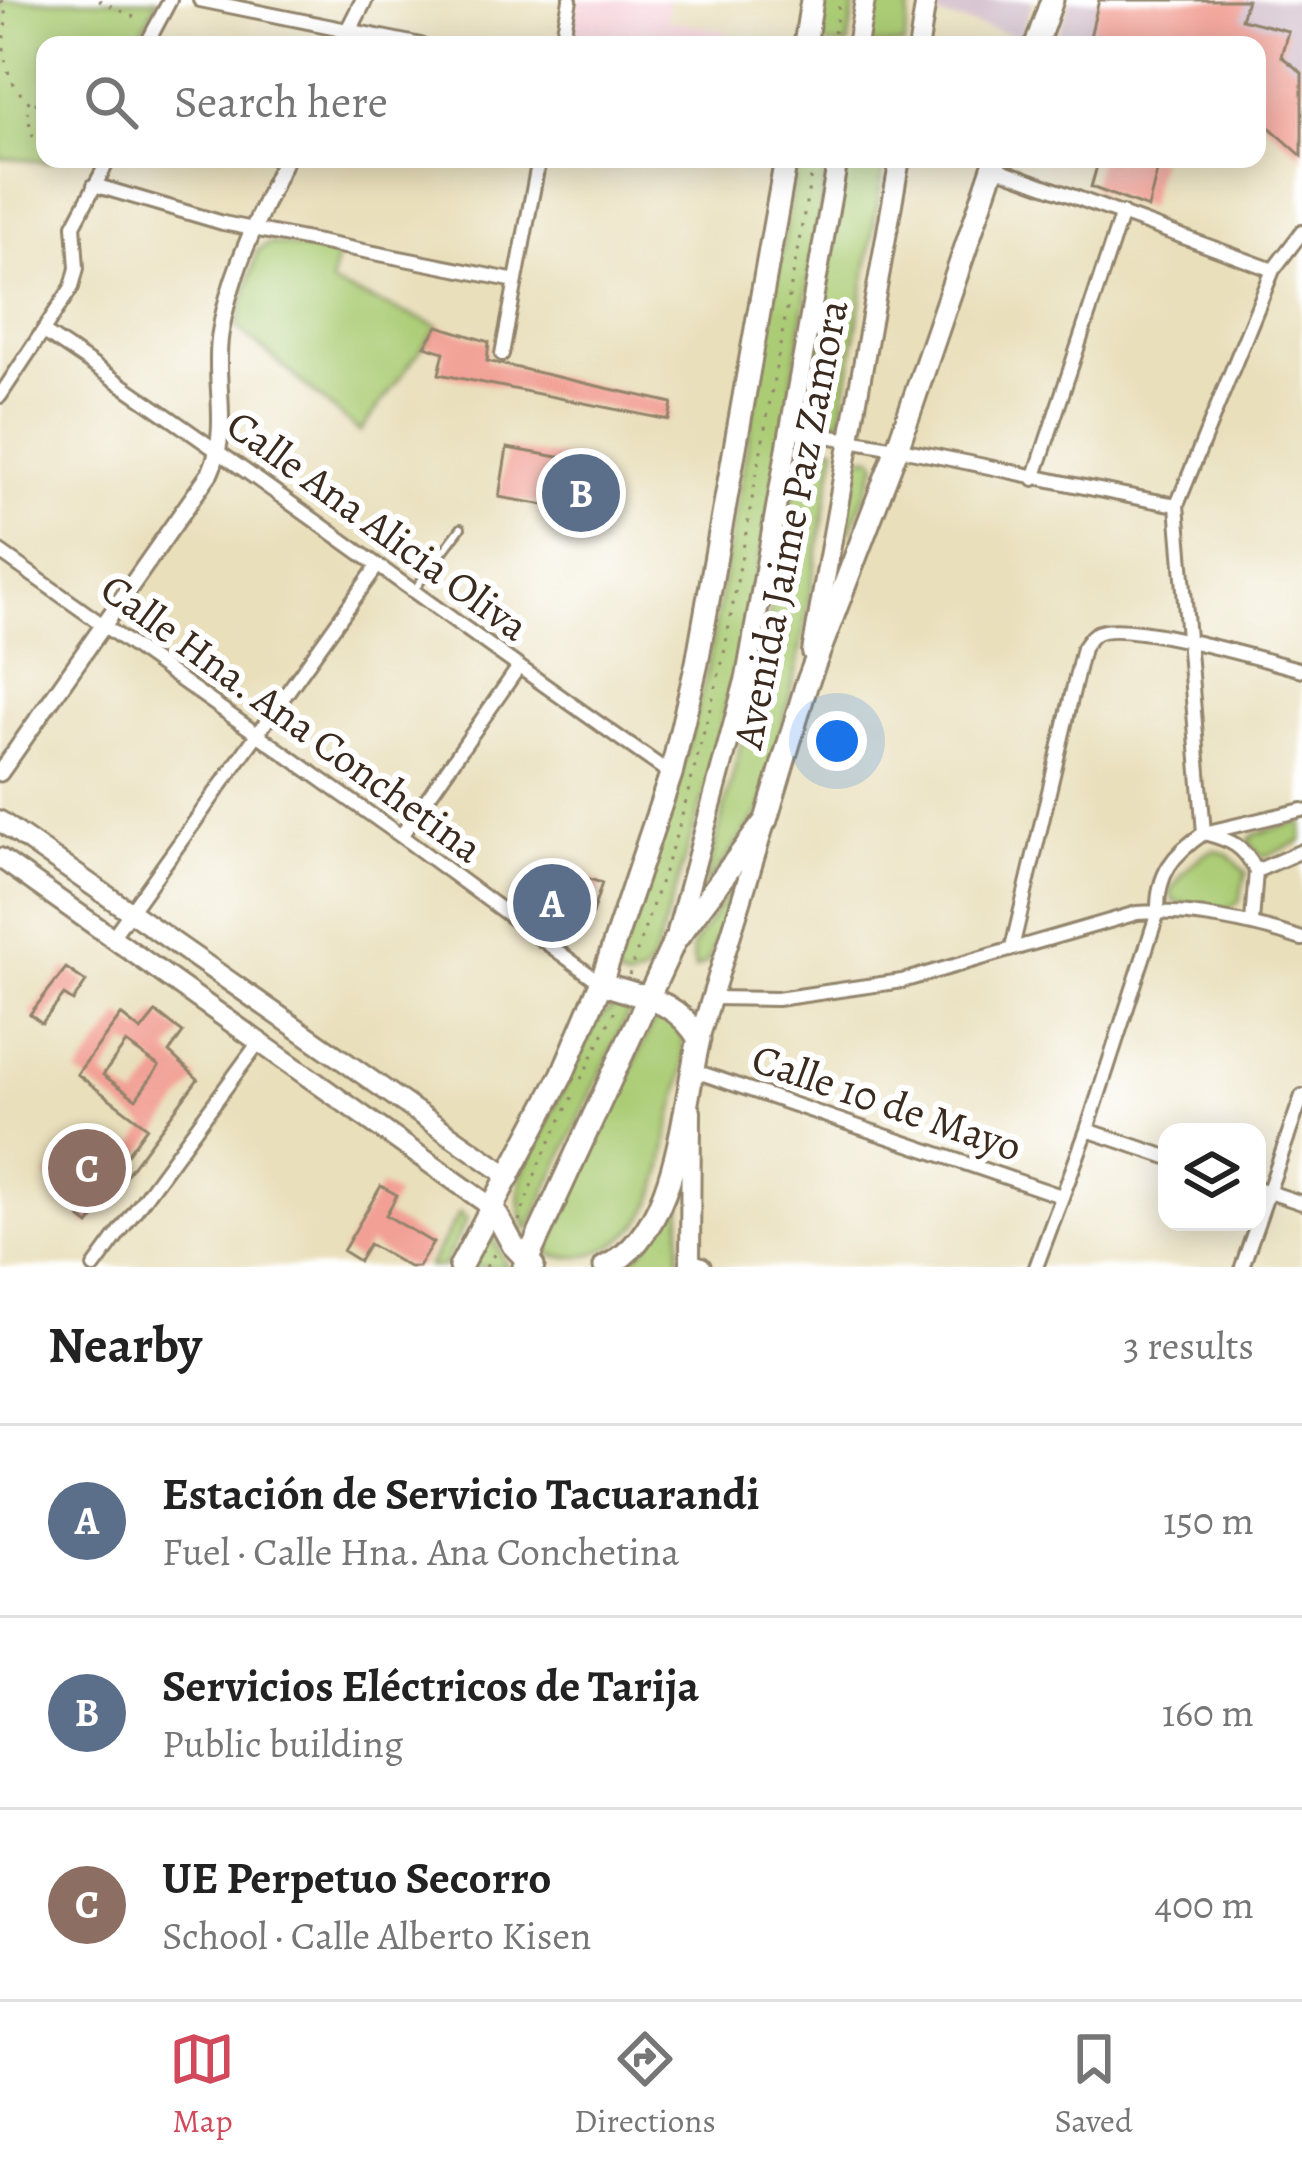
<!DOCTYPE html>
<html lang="en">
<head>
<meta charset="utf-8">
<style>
	:root { --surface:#fff; --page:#f6f6f6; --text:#222; --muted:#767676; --line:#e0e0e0; --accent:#d1495b }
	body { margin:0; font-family:Alegreya,serif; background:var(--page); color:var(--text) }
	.controls { position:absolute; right:36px; bottom:36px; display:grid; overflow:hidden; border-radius:24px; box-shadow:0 6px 30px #0003 }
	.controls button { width:108px; height:108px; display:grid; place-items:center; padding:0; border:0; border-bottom:3px solid var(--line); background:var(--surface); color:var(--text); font:60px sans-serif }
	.you { position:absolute; left:837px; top:741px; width:42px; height:42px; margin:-30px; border:9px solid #fff; border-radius:50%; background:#1a73e8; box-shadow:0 0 0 18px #1a73e833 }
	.badge { display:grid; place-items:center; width:78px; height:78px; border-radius:50%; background:var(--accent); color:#fff; font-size:39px; font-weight:700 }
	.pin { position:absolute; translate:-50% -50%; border:6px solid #fff; box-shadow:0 3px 12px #0006 }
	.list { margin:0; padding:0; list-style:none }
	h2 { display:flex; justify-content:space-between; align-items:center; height:156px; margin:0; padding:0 48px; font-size:51px }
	h2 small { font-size:39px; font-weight:400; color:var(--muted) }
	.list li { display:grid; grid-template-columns:78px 1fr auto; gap:36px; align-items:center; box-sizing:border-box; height:192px; padding:0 48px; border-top:3px solid var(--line) }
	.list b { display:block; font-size:45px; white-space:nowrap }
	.list p { margin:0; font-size:39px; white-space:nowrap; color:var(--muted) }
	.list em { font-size:39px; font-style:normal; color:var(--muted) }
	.icon { flex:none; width:66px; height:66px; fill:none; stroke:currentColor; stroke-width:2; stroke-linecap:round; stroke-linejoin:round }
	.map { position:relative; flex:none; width:1302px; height:1267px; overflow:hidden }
	.search { position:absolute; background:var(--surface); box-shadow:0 6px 30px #0003; left:36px; right:36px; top:36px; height:132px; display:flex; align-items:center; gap:30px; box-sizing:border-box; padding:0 42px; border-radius:24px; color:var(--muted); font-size:45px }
	.sheet { height:732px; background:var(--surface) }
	nav { display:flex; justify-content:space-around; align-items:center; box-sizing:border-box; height:168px; border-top:3px solid var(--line); background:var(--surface); font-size:33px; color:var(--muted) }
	nav a { display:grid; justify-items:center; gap:6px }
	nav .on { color:var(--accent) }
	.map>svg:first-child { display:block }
	.built { fill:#f6cfd8 }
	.industrial { fill:#d1bdca }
	.green { fill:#abcc75; stroke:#737b4a; stroke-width:3 }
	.building { fill:#f2a095; fill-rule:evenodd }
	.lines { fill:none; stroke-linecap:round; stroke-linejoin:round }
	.service-casing { stroke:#92846c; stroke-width:12 }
	.minor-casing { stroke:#92846c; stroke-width:18 }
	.tertiary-casing { stroke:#92846c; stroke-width:21 }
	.secondary-casing { stroke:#92846c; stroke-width:24 }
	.primary-casing { stroke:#92846c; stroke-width:24 }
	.trunk-casing { stroke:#92846c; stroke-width:27 }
	.path { stroke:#92846c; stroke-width:3; stroke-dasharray:3 9; stroke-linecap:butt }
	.service { stroke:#fff; stroke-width:6 }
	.minor { stroke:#fff; stroke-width:12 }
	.tertiary { stroke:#fff; stroke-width:15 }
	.secondary { stroke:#fff; stroke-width:18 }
	.primary { stroke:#fff; stroke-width:18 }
	.trunk { stroke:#fff; stroke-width:21 }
	.labels { text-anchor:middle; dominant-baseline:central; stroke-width:12; stroke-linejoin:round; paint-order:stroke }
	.street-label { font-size:42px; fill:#3b2a1e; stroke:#fff }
</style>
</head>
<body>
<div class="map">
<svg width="1302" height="1267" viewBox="0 0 1302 1267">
	<rect width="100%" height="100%" fill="#fff"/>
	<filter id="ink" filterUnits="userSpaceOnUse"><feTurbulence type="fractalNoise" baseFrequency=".00833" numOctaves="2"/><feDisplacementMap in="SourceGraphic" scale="24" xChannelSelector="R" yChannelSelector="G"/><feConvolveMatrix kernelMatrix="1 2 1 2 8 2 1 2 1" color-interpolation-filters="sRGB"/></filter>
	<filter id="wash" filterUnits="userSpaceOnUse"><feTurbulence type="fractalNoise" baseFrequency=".004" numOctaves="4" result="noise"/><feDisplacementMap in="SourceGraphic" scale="48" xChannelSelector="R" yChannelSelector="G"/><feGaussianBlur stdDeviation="2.7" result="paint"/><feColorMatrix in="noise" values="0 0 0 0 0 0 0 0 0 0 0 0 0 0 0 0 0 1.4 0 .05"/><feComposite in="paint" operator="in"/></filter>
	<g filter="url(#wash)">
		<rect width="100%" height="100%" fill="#e9dfbb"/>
		<path class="built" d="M578,0H669L666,20L729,32L727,45H568Z"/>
		<path class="industrial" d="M941,0H1033L1020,36L938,16Z
			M1071,0H1302V156L1257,116V45H1054Z"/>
		<path class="green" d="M0,0H157L135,45H45V159H55L49,162L0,158Z
			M825,0H855L848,45H817Z
			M874,0H911L904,45H866Z
			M798,159H828L775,490L745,627L704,796L654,958L644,974L627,981L614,975L676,792L707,671Z
			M847,159H885L841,421C819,416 809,410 808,386Z
			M270,243L337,254L331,284L438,326L360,432L237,327L257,251Z
			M818,443L836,447L797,667L761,810L704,889L753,695L802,452Z
			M856,456L874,457L877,464L850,532L842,528Z
			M1302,821V841L1263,857L1248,841L1255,834Z
			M1214,850L1228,854L1246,873L1239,902L1227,909L1175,902L1170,893C1180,876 1195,857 1214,850Z
			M738,878L708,962L695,969L692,947Z
			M617,1007H631L528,1231C518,1211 518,1196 522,1174L594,1026L604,1014Z
			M658,1012C669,1019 678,1025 682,1039C689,1065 677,1096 671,1122C665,1148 663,1180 651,1204C633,1242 587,1267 546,1253Z
			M685,1154L678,1267L626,1265C665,1233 674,1202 685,1154Z
			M460,1212L467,1219L443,1267H428Z
			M491,1233L507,1267H472Z"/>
		<g id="blocks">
			<path class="building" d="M1099,0H1247L1241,19L1288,31L1281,56L1302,73V156L1257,116V45H1088Z
				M1099,159H1160L1148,208L1091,187Z
				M438,326L489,342L487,361L672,403L669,420L439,374L444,352L425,346Z
				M507,448L570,459L562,508L499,497Z
				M555,868L602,883L592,914L546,900Z
				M66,968L86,982L73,1001L64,995L42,1023L30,1014Z
				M156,1012L183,1033L169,1052L198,1079L89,1225L80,1218L87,1209L46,1177L61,1157L102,1189L147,1127L77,1074L121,1015L141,1031ZM126,1043L159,1066L136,1099L103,1075Z
				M381,1186L397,1195L386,1215L433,1243L418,1267H409L369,1244L359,1261L343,1251Z"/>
		</g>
	</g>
	<g filter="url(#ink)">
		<use href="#blocks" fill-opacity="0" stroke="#92846c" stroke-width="3"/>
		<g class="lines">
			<defs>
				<path id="service" d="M414,590L461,528"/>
				<path id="minor" d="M200,0L421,45
					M146,45L170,0
					M561,45L570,0
					M993,167L1273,270
					M94,185L223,223L516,281
					M1302,232L1273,270L1177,505L1204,833L1302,810
					M44,332C257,474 460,628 671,774
					M502,354L539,159
					M0,396L72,287L77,268L74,225L109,159
					M792,431C922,449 1048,482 1177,505
					M1034,479L1122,213
					M0,552L401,836L601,983
					M401,836L518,668
					M1252,922L1256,871L1302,851
					M111,939L376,568
					M1012,948L1083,648C1087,643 1090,637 1095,634C1121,617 1267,661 1302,670
					M711,998L777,999L902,981L1137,913C1187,909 1255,923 1302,939
					M692,1070L1061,1196
					M1087,1130L1167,1157
					M1257,1188L1302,1203
					M94,1267L259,1042
					M1036,1267L1087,1130L1158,912C1157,874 1173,854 1204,833C1230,840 1244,845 1256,871
					M1242,1267L1302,1096"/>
				<path id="tertiary" d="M341,45L364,0
					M0,773L210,473C231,427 213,383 220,335C229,274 260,215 285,159"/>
				<path id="secondary" d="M0,821L510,1177
					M0,858L493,1208"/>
				<path id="primary" d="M857,45L865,0
					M919,45L926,0
					M812,652L900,159
					M677,932L746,677L838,159
					M699,1039L764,826
					M691,1112L690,1263L701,1267"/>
				<path id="trunk" d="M805,45L812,0
					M1036,45L1052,0
					M601,983C642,998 675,998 699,1039C682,1110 678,1233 605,1267
					M493,1208L513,1245L533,1266
					M460,1267L562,1075L601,983L671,774L697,663L786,159
					M524,1267L674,942L766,820L806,686L898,446L996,159"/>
			</defs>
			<use href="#service" class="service-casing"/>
			<use href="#minor" class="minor-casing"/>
			<use href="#tertiary" class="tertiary-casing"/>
			<use href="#secondary" class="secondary-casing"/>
			<use href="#primary" class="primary-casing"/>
			<use href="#trunk" class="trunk-casing"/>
			<path class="path" d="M1,0C10,19 3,29 4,49C6,78 19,99 45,113
				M99,0L138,19
				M832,45L840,0
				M45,93L27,114L33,136L45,143
				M629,975L679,827L723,659L814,159
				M581,1079L617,1006
				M519,1221L538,1166L574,1093
				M486,1267L495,1253"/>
			<use href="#service" class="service"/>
			<use href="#minor" class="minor"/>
			<use href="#tertiary" class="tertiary"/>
			<use href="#secondary" class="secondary"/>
			<use href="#primary" class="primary"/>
			<use href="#trunk" class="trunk"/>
		</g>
	</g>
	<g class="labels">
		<g class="street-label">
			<text transform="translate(790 524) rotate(-79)">Avenida Jaime Paz Zamora</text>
			<text transform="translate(378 525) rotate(36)">Calle Ana Alicia Oliva</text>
			<text transform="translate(292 718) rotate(36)">Calle Hna. Ana Conchetina</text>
			<text transform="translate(887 1102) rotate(19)">Calle 10 de Mayo</text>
		</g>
	</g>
</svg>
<div class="controls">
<button><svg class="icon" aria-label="layers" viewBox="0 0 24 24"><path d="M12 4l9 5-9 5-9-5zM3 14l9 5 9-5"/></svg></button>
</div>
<div class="you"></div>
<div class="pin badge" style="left:552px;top:903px;background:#5c6f8a">A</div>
<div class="pin badge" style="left:581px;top:493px;background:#5c6f8a">B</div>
<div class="pin badge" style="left:87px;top:1168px;background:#8d6e63">C</div>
<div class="search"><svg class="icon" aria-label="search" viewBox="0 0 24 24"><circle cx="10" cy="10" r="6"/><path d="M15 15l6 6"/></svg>Search here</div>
</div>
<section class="sheet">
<h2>Nearby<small>3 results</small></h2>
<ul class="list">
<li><span class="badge" style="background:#5c6f8a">A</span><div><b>Estación de Servicio Tacuarandi</b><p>Fuel · Calle Hna. Ana Conchetina</p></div><em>150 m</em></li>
<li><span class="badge" style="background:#5c6f8a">B</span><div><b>Servicios Eléctricos de Tarija</b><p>Public building</p></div><em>160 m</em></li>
<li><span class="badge" style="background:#8d6e63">C</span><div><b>UE Perpetuo Secorro</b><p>School · Calle Alberto Kisen</p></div><em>400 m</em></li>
</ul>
</section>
<nav>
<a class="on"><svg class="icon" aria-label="map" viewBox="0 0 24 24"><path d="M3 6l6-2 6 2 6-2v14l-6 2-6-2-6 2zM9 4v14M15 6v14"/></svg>Map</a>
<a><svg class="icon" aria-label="directions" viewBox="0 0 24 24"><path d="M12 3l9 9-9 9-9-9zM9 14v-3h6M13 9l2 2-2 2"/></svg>Directions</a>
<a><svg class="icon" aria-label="saved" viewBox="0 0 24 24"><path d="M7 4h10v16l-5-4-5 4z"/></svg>Saved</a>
</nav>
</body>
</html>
